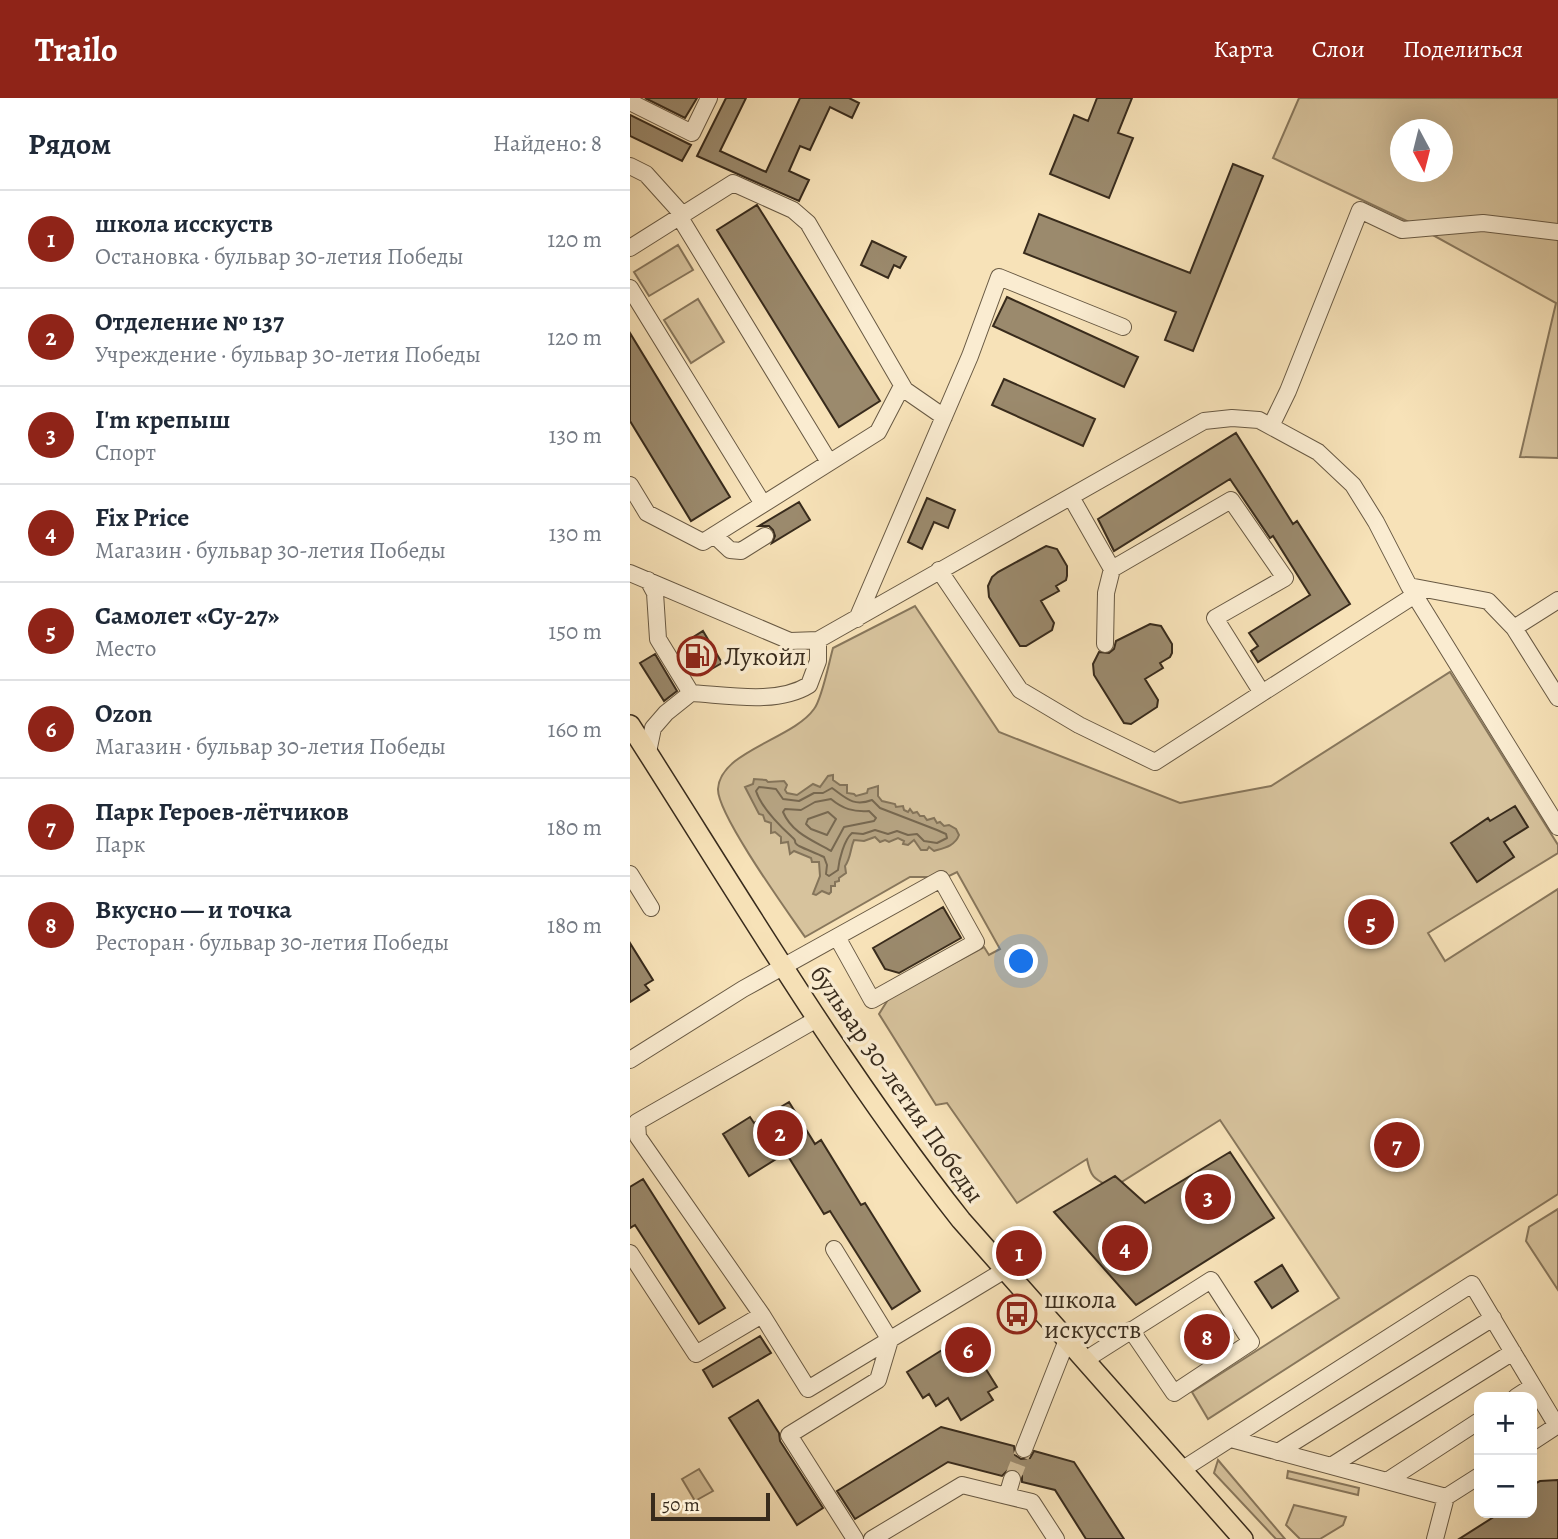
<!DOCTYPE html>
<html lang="ru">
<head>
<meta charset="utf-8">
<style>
	:root { --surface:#fff; --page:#f6f6f7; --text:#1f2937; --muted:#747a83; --line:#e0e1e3; --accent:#8f2418 }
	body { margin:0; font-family:Alegreya,serif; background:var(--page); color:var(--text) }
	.controls { position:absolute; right:21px; bottom:21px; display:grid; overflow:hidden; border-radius:14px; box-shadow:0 7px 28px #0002 }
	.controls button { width:63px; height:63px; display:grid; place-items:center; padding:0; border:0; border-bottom:2px solid var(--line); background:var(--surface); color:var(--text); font:35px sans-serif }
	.compass { position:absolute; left:760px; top:21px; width:63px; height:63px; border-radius:50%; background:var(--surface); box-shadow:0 7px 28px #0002; rotate:173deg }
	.scale { position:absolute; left:21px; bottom:18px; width:119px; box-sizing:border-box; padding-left:7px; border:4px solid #382b1c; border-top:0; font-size:19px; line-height:24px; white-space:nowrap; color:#382b1c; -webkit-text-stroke:5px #faecd1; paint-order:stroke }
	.you { position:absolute; left:392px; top:864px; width:24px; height:24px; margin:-18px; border:5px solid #fff; border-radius:50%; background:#1a73e8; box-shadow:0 0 0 10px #1a73e833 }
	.badge { display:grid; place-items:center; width:46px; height:46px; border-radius:50%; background:var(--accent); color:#fff; font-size:23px; font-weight:700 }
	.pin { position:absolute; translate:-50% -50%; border:4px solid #fff; box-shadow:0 2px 7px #0006 }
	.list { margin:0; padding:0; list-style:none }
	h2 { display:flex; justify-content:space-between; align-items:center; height:91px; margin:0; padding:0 28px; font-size:30px }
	h2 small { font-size:23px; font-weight:400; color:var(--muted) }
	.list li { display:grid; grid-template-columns:46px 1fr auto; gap:21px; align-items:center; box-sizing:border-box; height:98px; padding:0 28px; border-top:2px solid var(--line) }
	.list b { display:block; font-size:26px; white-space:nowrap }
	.list p { margin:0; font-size:23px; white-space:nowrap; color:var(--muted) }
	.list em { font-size:23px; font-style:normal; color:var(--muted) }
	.map { position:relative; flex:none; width:928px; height:1441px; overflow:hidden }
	header { display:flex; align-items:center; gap:42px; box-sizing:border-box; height:98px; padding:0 35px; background:var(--accent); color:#fff }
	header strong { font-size:33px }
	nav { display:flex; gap:38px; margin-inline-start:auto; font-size:24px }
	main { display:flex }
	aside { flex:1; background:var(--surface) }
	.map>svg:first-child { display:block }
	.green { fill:#d7c39d; stroke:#88775c; stroke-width:2; fill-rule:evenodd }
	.water { fill:#b6a483; stroke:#84745a; stroke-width:2 }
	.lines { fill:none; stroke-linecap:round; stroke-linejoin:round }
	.shore { stroke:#776850; stroke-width:2 }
	.building { fill:#9b8a6d; stroke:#382b1c; stroke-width:2 }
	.minor-tunnel { stroke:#d1bd99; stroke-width:16; stroke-dasharray:16 8; stroke-linecap:butt }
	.minor-casing { stroke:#685943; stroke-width:18 }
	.major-casing { stroke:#382b1c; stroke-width:22 }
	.minor { stroke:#faecd1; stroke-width:16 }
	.major { stroke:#f7e2b8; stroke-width:19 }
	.labels { text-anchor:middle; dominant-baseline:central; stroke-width:7; stroke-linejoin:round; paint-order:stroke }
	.poi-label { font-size:26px; fill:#382b1c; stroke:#faecd1; text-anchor:start }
	.street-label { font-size:26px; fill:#382b1c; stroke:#faecd1 }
</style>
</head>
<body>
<header>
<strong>Trailo</strong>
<nav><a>Карта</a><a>Слои</a><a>Поделиться</a></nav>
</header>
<main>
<aside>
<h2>Рядом<small>Найдено: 8</small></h2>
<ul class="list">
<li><span class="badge">1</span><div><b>школа исскуств</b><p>Остановка · бульвар 30-летия Победы</p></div><em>120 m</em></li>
<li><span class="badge">2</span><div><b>Отделение № 137</b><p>Учреждение · бульвар 30-летия Победы</p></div><em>120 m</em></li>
<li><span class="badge">3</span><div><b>I'm крепыш</b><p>Спорт</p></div><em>130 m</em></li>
<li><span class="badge">4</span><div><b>Fix Price</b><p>Магазин · бульвар 30-летия Победы</p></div><em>130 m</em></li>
<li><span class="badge">5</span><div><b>Самолет «Су-27»</b><p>Место</p></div><em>150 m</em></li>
<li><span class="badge">6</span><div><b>Ozon</b><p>Магазин · бульвар 30-летия Победы</p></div><em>160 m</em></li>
<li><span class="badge">7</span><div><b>Парк Героев-лётчиков</b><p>Парк</p></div><em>180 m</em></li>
<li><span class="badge">8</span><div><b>Вкусно — и точка</b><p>Ресторан · бульвар 30-летия Победы</p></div><em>180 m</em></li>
</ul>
</aside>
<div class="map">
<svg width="928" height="1441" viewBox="0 0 928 1441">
	<rect width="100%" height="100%" fill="#f7e2b8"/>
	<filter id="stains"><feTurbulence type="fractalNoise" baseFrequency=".00286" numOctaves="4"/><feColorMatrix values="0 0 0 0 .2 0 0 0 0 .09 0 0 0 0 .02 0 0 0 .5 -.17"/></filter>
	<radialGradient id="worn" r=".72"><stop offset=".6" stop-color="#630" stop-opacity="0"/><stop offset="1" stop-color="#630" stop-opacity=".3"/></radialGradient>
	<path class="green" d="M669,0H928V360L890,359L926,205L781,125L643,60ZM771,32H813V74H771Z
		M48,147L63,172L19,198L4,174Z
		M68,201L94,244L61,265L34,222Z
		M285,508L369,634L550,705L641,688L820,574L928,747V755L798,835L815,863L928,791V1096L578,1321L562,1294L709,1200L590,1022L482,1090C465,1081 461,1081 457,1061L387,1105L317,1005L306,1007L249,916L259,900L354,849L359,857L370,851L327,774L317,779H280L175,839C157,813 87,716 88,691C90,653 163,641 184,611C192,601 199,564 203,550Z
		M928,1111V1192L896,1143L899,1129Z
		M588,1362L655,1441H646L584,1375Z
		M69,1371L83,1393L65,1403L52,1381Z
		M658,1373L729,1390L728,1397L657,1380Z
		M664,1407L716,1419L713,1427L690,1441H670L656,1427Z"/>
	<path class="water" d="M203,677V682L210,687H217V695L224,696L226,698L237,695L238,691L248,688V698L252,703L265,706L266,709L273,708L274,712L278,714L280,711L283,715L287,714L290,718H294L297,722L304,720L307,725L310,724L314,728L319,727L326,731L329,737C325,748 314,750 304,753L299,749L297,752H291L284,742L278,747L273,746L274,743L268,740L259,744L255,742L250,744L245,739L234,743L224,742C220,751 221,760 215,768L216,775L209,780V783L205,784V788H201V794L199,796L192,793L186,797L183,796L190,778L189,764H182L181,760L164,753L160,756L158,744L151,745V739L145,734L141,735V725L135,723L133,717L129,716L115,689L123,686L124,681L136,682L138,684L154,683L157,687L155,692L157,695L167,697L183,686L190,689L198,678Z"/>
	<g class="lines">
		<path class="shore" d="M129,689L146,691L153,701L169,703L184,695H193L202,690C216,700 223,709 242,702L250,710L307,732L316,736L317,740L307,745L294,743L287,736L278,737L267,733L258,736L245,732L233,736L222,735C214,742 209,762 208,772L199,778L196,776L197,767L194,759C186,755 177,752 169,748C161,743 169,745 162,739C150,728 131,709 126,693Z
			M201,701C213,711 223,714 239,713L246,720L244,723L214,729L201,753C182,742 162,735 153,714L155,711L171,712L185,704Z
			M198,714L206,721L197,737L181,731L176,726L178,721Z"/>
	</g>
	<path class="building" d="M15,0H67L55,20Z
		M96,0H116L90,53L136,74L170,0H219L229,5L222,20L200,9L180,52L170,48L159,73L179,82L169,103L67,58Z
		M467,0H502L488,35L503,40L479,100L420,76L444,17L458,23Z
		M0,17L61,47L52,63L0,38Z
		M603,66L633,78L563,253L535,242L546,214L394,155L409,116L560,175Z
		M127,107L250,303L209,329L87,132Z
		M242,143L276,159L270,170L264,167L258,180L231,167Z
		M377,199L508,259L494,289L363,228Z
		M0,235L100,399L61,423L0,323Z
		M374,281L465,321L453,348L362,307Z
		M606,335L663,426L667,423L720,506L628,564L621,553L628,548L619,535L680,497L643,438L640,440L600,381L484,453L468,421Z
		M297,400L325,412L318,430L304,424L292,451L278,444Z
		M169,404L180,422L142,445L145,438L143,432L139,428H129Z
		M416,448L427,451L437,468V478L436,482L426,488L429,493L411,503L424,525L422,532L396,548H390L359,499L358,488L362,479L368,474Z
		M520,526L531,528L542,546V555L540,559L530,565L533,570L515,581L528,602L527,609L501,626L494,625L464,577L463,566L469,554L479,555L484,551L486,543Z
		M73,533L92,565L71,577L52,546Z
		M25,556L47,593L34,603L10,565Z
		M885,708L898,729L874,744L884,759L847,784L821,745L858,720L860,723Z
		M313,809L331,840L269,875L255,871L243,850Z
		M0,845L23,882L15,887L19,892L0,904Z
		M159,1004L185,1046L191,1042L231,1107L235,1105L290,1193L262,1211L200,1113L194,1116L156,1055L119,1078L93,1036L120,1019L124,1025Z
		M600,1054L644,1120L506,1207L424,1114L485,1078L515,1105Z
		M13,1081L95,1210L69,1226L5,1127L0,1130V1089Z
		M652,1167L668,1193L642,1210L625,1184Z
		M130,1238L141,1255L83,1289L73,1272Z
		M328,1242L332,1248L339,1244L367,1289L358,1294L363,1302L331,1322L318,1300L306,1308L299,1296L293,1300L277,1274Z
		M128,1302L149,1335L150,1343L193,1410L167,1427L99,1320Z
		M311,1329L384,1348L385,1357L391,1361L400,1360L404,1353L444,1364L494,1441H456L425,1392L392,1384V1378L386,1371H379L372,1378L318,1364L225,1421L207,1393Z
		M928,1382V1441H829L870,1415H902V1387L910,1383Z"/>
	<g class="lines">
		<path class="minor-tunnel" d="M382,1381L394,1351"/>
		<defs>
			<path id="minor" d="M0,4L62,35L79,0
				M0,68L16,76L52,116
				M49,118L199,364
				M0,150L103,85L163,112L178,125L275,292L314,319
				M0,190L133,406
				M641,328L658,293L730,112L772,132L853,125L928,134
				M0,387L17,415L73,444L248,334L272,288
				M441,399L482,471
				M84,437L100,452L111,453L135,438
				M309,472L390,592L449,627L525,664L632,595L585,520L655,480L601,402L482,471L476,495L475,546
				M0,475L160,543L188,542L574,323L602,320L629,322L688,354L723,387L746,424L779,488L928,729
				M18,482L25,495L28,541L61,595
				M779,488L858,503L884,530L928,600
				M227,521L340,258L369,179L493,229
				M884,530L928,502
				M632,595L785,497
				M18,654L23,630L36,615L61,595C97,597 147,607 179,587L188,563V542
				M0,776L21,810
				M0,962L113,891L311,781L346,844L242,902L207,839
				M204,1151L260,1242L248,1282L159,1337L225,1441
				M0,1155L66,1256L132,1217L178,1291L375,1172
				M132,1217L8,1039L7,1024L187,921
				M455,1262L581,1182L621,1244L544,1295L501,1232
				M886,1299L903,1288
				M601,1341L816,1399
				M902,1344L928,1327
				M394,1351L437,1242
				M648,1354L863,1220
				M701,1368L883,1254
				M553,1371L842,1186L927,1328
				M382,1381L377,1398L402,1404L426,1441
				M757,1383L849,1323
				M242,1441L332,1387L377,1398
				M805,1441L816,1399L849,1378"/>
			<path id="major" d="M0,627C107,794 208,966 331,1122L613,1441"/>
		</defs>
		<use href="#minor" class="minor-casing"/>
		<use href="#major" class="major-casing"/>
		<use href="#minor" class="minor"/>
		<use href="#major" class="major"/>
	</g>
	<defs>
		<symbol id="fuel-ring" viewBox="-11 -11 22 22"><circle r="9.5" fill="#faecd1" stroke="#8f2418" stroke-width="1.5"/><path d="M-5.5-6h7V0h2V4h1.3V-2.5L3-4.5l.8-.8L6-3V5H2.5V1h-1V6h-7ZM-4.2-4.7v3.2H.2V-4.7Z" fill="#8f2418"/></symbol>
		<symbol id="bus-ring" viewBox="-11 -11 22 22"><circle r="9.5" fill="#faecd1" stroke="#8f2418" stroke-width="1.5"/><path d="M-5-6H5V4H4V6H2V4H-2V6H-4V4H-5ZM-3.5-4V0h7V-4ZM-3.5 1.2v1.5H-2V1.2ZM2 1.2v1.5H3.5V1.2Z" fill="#8f2418"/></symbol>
	</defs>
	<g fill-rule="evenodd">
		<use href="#fuel-ring" x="45" y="536" width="44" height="44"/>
		<use href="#bus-ring" x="365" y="1194" width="44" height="44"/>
	</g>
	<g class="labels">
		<g class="poi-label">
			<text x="94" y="558">Лукойл</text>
			<text x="414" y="1201">школа<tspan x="414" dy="30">искусств</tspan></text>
		</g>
		<g class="street-label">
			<text transform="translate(267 986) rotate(55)">бульвар 30-летия Победы</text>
		</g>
	</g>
	<rect width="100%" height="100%" filter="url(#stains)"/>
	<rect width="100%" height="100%" fill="url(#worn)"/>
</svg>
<div class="controls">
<button>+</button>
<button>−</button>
</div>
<svg class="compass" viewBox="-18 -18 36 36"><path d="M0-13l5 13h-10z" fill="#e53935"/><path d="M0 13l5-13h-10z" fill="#747a83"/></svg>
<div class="scale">50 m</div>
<div class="you"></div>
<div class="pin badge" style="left:389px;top:1155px">1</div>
<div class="pin badge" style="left:150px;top:1035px">2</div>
<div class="pin badge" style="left:578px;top:1099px">3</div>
<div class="pin badge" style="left:495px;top:1150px">4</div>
<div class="pin badge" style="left:741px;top:824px">5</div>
<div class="pin badge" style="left:338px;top:1252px">6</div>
<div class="pin badge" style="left:767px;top:1047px">7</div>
<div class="pin badge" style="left:577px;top:1239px">8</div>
</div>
</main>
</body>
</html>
